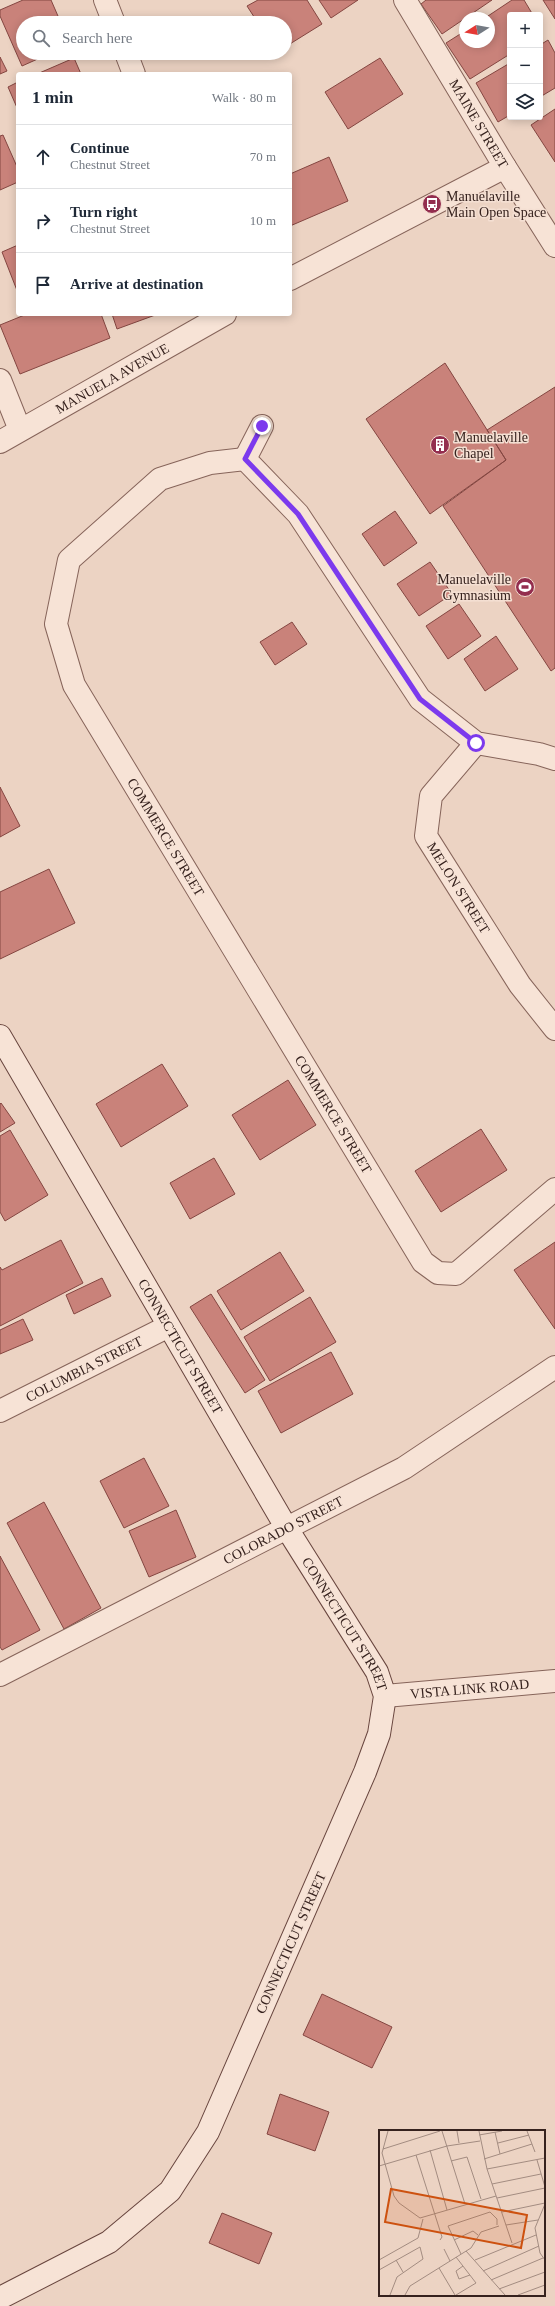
<!DOCTYPE html>
<html lang="en">
<head>
<meta charset="utf-8">
<style>
	:root { --surface:#fff; --page:#f6f6f7; --text:#1f2937; --muted:#747a83; --line:#e0e1e3 }
	body { margin:0; font-family:Georgia,serif; background:var(--page); color:var(--text) }
	.controls { position:absolute; right:12px; top:12px; display:grid; overflow:hidden; border-radius:4px; box-shadow:0 2px 10px #0003 }
	.controls button { width:36px; height:36px; display:grid; place-items:center; padding:0; border:0; border-bottom:1px solid var(--line); background:var(--surface); color:var(--text); font:20px sans-serif }
	.compass { position:absolute; left:459px; top:12px; width:36px; height:36px; border-radius:50%; background:var(--surface); box-shadow:0 2px 10px #0003; rotate:259deg }
	.stop { position:absolute; width:12px; height:12px; margin:-9px; border:3px solid #7c3aed; border-radius:50%; background:#fff }
	.stop.end { background:#7c3aed; border-color:#fff; box-shadow:0 1px 4px #0008 }
	.list { margin:0; padding:0; list-style:none }
	h2 { display:flex; justify-content:space-between; align-items:center; height:52px; margin:0; padding:0 16px; font-size:17px }
	h2 small { font-size:13px; font-weight:400; color:var(--muted) }
	.list li { display:grid; grid-template-columns:26px 1fr auto; gap:12px; align-items:center; box-sizing:border-box; height:64px; padding:0 16px; border-top:1px solid var(--line) }
	.list b { display:block; font-size:15px; white-space:nowrap }
	.list p { margin:0; font-size:13px; white-space:nowrap; color:var(--muted) }
	.list em { font-size:13px; font-style:normal; color:var(--muted) }
	.icon { flex:none; width:22px; height:22px; fill:none; stroke:currentColor; stroke-width:2; stroke-linecap:round; stroke-linejoin:round }
	.map { position:relative; flex:none; width:555px; height:2306px; overflow:hidden }
	.search { position:absolute; background:var(--surface); box-shadow:0 2px 10px #0003; left:16px; top:16px; width:276px; height:44px; display:flex; align-items:center; gap:10px; box-sizing:border-box; padding:0 14px; border-radius:22px; color:var(--muted); font-size:15px }
	.panel { position:absolute; background:var(--surface); box-shadow:0 2px 10px #0003; left:16px; top:72px; width:276px; height:244px; border-radius:4px }
	.map>svg:first-child { display:block }
	.building { fill:#c9827a; stroke:#844641 }
	.lines { fill:none; stroke-linecap:round; stroke-linejoin:round }
	.street-casing { stroke:#86645a; stroke-width:24 }
	.secondary-casing { stroke:#68453e; stroke-width:24 }
	.street { stroke:#f7e3d6; stroke-width:22 }
	.secondary { stroke:#f7e3d6; stroke-width:22 }
	.route { stroke:#7c3aed; stroke-width:5 }
	.labels { text-anchor:middle; dominant-baseline:central; stroke-width:3; stroke-linejoin:round; paint-order:stroke }
	.street-label { font-size:14px; fill:#36221e; stroke:#f4dfd2 }
	.poi-label { font-size:14px; fill:#36221e; stroke:#f4dfd2; text-anchor:start }
	.inset-road { fill:none; stroke:#a38c81; stroke-width:1 }
	.view { fill:#cd510f; fill-opacity:0.15; stroke:#cd510f; stroke-width:2 }
	.inset-edge { fill:none; stroke:#36221e; stroke-width:2 }
</style>
</head>
<body>
<div class="map">
<svg width="555" height="2306" viewBox="0 0 555 2306">
	<rect width="100%" height="100%" fill="#ecd3c3"/>
	<path class="building" d="M23,0H51L61,23H23V53H51L22,66L0,16V10Z
		M258,0H307L322,24L285,47V23H258L247,6Z
		M319,0H358L331,18Z
		M426,0H492L442,34L421,4Z
		M512,0H524L533,15H510V54L470,79L446,43L465,31V42H489V18H485Z
		M543,0H555V19Z
		M548,40L555,53V88L540,97V45Z
		M0,57L7,71L0,74Z
		M74,58L81,74H37Z
		M380,58L403,94L348,129L325,92Z
		M510,63V115L498,122L476,83Z
		M18,82V110L8,87Z
		M555,109V162L531,125Z
		M3,135L18,169V182L0,190V136Z
		M329,157L348,201L290,226V174Z
		M18,245V293L2,252Z
		M27,314H101L110,338L20,374L0,325Z
		M112,314H158L117,329Z
		M445,363L506,460L430,514L366,419Z
		M555,387V668L551,671L443,506L506,460L487,430Z
		M395,511L417,543L384,566L362,534Z
		M430,562L452,594L419,616L397,584Z
		M459,604L481,636L448,659L426,626Z
		M292,622L307,644L275,665L260,642Z
		M496,636L518,669L485,691L464,659Z
		M0,787L20,826L0,837Z
		M49,869L75,923L0,959V892Z
		M162,1064L188,1106L121,1147L96,1104Z
		M288,1080L316,1125L260,1160L232,1115Z
		M1,1103L15,1123L0,1132V1104Z
		M481,1129L507,1170L441,1212L415,1171Z
		M10,1130L48,1195L5,1221L0,1212V1136Z
		M214,1158L235,1194L190,1219L170,1183Z
		M61,1240L83,1283L0,1326V1267L2,1270Z
		M555,1242V1329L514,1270Z
		M280,1252L304,1291L241,1330L217,1291Z
		M102,1278L111,1296L74,1314L66,1295Z
		M211,1294L265,1380L245,1393L190,1307Z
		M310,1297L336,1342L270,1381L244,1337Z
		M23,1319L33,1340L0,1354V1330Z
		M331,1352L353,1394L281,1433L258,1391Z
		M144,1458L169,1506L124,1528L100,1481Z
		M44,1502L101,1608L64,1629L7,1523Z
		M176,1510L196,1557L149,1577L129,1531Z
		M0,1556L40,1630L2,1650L0,1647Z
		M322,1994L392,2027L372,2068L303,2035Z
		M280,2094L329,2112L315,2151L267,2134Z
		M222,2213L272,2233L259,2264L209,2243Z"/>
	<g class="lines">
		<defs>
			<g id="street">
				<path d="M105,0L114,23"/>
				<path id="s1" d="M405,0L505,167L555,246"/>
				<path d="M126,53L134,74"/>
				<path d="M290,279L505,167"/>
				<path d="M0,380L20,430"/>
				<path d="M262,426L245,459L298,514L420,699L476,743L539,754L555,759"/>
				<path id="s2" d="M0,442L225,314"/>
				<path id="s3" d="M245,459L210,463L160,479L69,560L56,624L74,685L423,1262L438,1273L456,1274L555,1189"/>
				<path id="s4" d="M476,743L431,796L426,836L520,985L555,1029"/>
				<path id="s5" d="M0,1411L167,1327"/>
				<path id="s6" d="M0,1675L404,1468L555,1367"/>
				<path id="s7" d="M385,1696L555,1681"/>
			</g>
			<g id="secondary">
				<path id="s8" d="M0,1036L286,1527L377,1672L385,1696L379,1734L365,1772L208,2132L170,2191L109,2242L0,2298"/>
			</g>
		</defs>
		<use href="#street" class="street-casing"/>
		<use href="#secondary" class="secondary-casing"/>
		<use href="#street" class="street"/>
		<use href="#secondary" class="secondary"/>
	</g>
	<g class="lines">
		<path class="route" d="M262,426L245,459L298,514L420,699L476,743"/>
	</g>
	<defs>
		<symbol id="bus-disc" viewBox="-11 -11 22 22"><circle r="9.5" fill="#932d4e" stroke="#f4dfd2"/><path d="M-5-6H5V4H4V6H2V4H-2V6H-4V4H-5ZM-3.5-4V0h7V-4ZM-3.5 1.2v1.5H-2V1.2ZM2 1.2v1.5H3.5V1.2Z" fill="#fff"/></symbol>
		<symbol id="building-disc" viewBox="-11 -11 22 22"><circle r="9.5" fill="#932d4e" stroke="#f4dfd2"/><path d="M-4-6H4V6H1V3H-1V6H-4ZM-2.5-4.3h1.7v1.8h-1.7ZM.8-4.3h1.7v1.8H.8ZM-2.5-1h1.7V.8h-1.7ZM.8-1h1.7V.8H.8Z" fill="#fff"/></symbol>
		<symbol id="stadium-disc" viewBox="-11 -11 22 22"><circle r="9.5" fill="#932d4e" stroke="#f4dfd2"/><path d="M0-5a6.5 5 0 1 0 0 10a6.5 5 0 1 0 0-10ZM-3.5-1.8h7v3.6h-7Z" fill="#fff"/></symbol>
	</defs>
	<g fill-rule="evenodd">
		<use href="#bus-disc" x="421" y="193" width="22" height="22"/>
		<use href="#building-disc" x="429" y="434" width="22" height="22"/>
		<use href="#stadium-disc" x="514" y="576" width="22" height="22"/>
	</g>
	<g class="labels">
		<g class="street-label">
			<text stroke="none"><textPath href="#s1" startOffset="144">MAINE STREET</textPath></text>
			<text stroke="none"><textPath href="#s2" startOffset="129">MANUELA AVENUE</textPath></text>
			<text stroke="none"><textPath href="#s3" startOffset="516">COMMERCE STREET</textPath></text>
			<text stroke="none"><textPath href="#s4" startOffset="171">MELON STREET</textPath></text>
			<text stroke="none"><textPath href="#s3" startOffset="840">COMMERCE STREET</textPath></text>
			<text stroke="none"><textPath href="#s8" startOffset="359">CONNECTICUT STREET</textPath></text>
			<text stroke="none"><textPath href="#s5" startOffset="94">COLUMBIA STREET</textPath></text>
			<text stroke="none"><textPath href="#s6" startOffset="318">COLORADO STREET</textPath></text>
			<text stroke="none"><textPath href="#s8" startOffset="682">CONNECTICUT STREET</textPath></text>
			<text stroke="none"><textPath href="#s7" startOffset="85">VISTA LINK ROAD</textPath></text>
			<text transform="translate(291 1943) rotate(-66)">CONNECTICUT STREET</text>
		</g>
		<g class="poi-label">
			<text x="446" y="196">Manuelaville<tspan x="446" dy="16">Main Open Space</tspan></text>
			<text x="454" y="437">Manuelaville<tspan x="454" dy="16">Chapel</tspan></text>
			<text x="511" y="579" text-anchor="end">Manuelaville<tspan x="511" dy="16">Gymnasium</tspan></text>
		</g>
	</g>
	<g transform="translate(379 2130)">
		<rect width="166" height="166" fill="#ecd3c3"/>
		<path class="inset-road" d="M9,1L3,23L15,66L20,73L41,88L117,66M63,1L86,74M78,1L80,13M100,1L108,39L133,113M148,1L156,22M116,2L121,24M100,5L123,1M119,13L150,5M4,19L61,1M51,20L68,80M37,25L63,107L61,110M105,29L153,14M158,30L166,57M72,31L88,27L102,69M0,36L68,16L101,11M108,39L166,28M113,54L162,44M118,68L166,58M166,74L156,98L161,123L166,130M123,82L166,73M127,95L159,90M75,110L94,101L99,105M65,119L71,131M87,121L126,165M82,124L69,96L111,82L118,89V95M77,127L97,153L77,165M0,130L39,108L44,89M17,130L24,142M96,130L157,105M84,136L77,141L80,149L91,145M60,138L76,165M0,140L41,117L44,129L18,147L11,165M104,141L160,116M112,150L164,128M120,159L166,142M26,165L31,156L92,118L102,102L120,96M139,165L166,155"/>
		<path class="view" d="M12,59L148,85L142,118L6,92Z"/>
		<rect width="166" height="166" class="inset-edge"/>
	</g>
</svg>
<div class="controls">
<button>+</button>
<button>−</button>
<button><svg class="icon" aria-label="layers" viewBox="0 0 24 24"><path d="M12 4l9 5-9 5-9-5zM3 14l9 5 9-5"/></svg></button>
</div>
<svg class="compass" viewBox="-18 -18 36 36"><path d="M0-13l5 13h-10z" fill="#e53935"/><path d="M0 13l5-13h-10z" fill="#747a83"/></svg>
<div class="stop" style="left:476px;top:743px"></div>
<div class="stop end" style="left:262px;top:426px"></div>
<div class="search"><svg class="icon" aria-label="search" viewBox="0 0 24 24"><circle cx="10" cy="10" r="6"/><path d="M15 15l6 6"/></svg>Search here</div>
<section class="panel">
<h2>1 min<small>Walk · 80 m</small></h2>
<ul class="list">
<li><svg class="icon" aria-label="ahead" viewBox="0 0 24 24"><path d="M12 20V5M6 11l6-6 6 6"/></svg><div><b>Continue</b><p>Chestnut Street</p></div><em>70 m</em></li>
<li><svg class="icon" aria-label="right" viewBox="0 0 24 24"><path d="M7 20v-9h11M14 6l5 5-5 5"/></svg><div><b>Turn right</b><p>Chestnut Street</p></div><em>10 m</em></li>
<li><svg class="icon" aria-label="arrive" viewBox="0 0 24 24"><path d="M6 21V4h12l-3 4 3 4H6"/></svg><div><b>Arrive at destination</b></div></li>
</ul>
</section>
</div>
</body>
</html>
